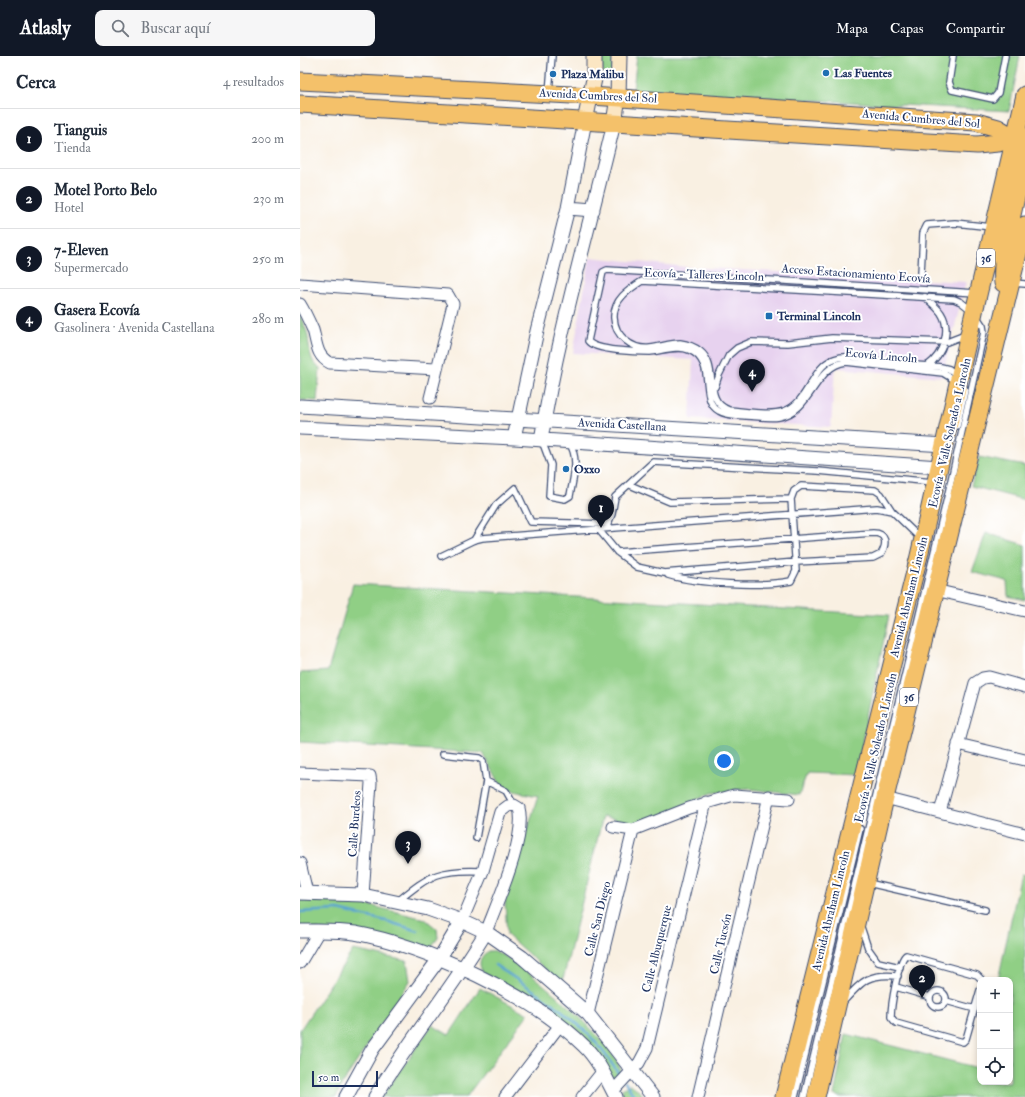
<!DOCTYPE html>
<html lang="es">
<head>
<meta charset="utf-8">
<style>
	:root { --surface:#fff; --page:#f6f6f7; --text:#1f2937; --muted:#747a83; --line:#e0e1e3; --accent:#111827 }
	body { margin:0; font-family:"IM FELL Double Pica",serif; background:var(--page); color:var(--text) }
	.controls { position:absolute; right:12px; bottom:12px; display:grid; overflow:hidden; border-radius:8px; box-shadow:0 2px 6px #0003 }
	.controls button { width:36px; height:36px; display:grid; place-items:center; padding:0; border:0; border-bottom:1px solid var(--line); background:var(--surface); color:var(--text); font:20px sans-serif }
	.scale { position:absolute; left:12px; bottom:10px; width:66px; box-sizing:border-box; padding-left:4px; border:2px solid #1b2f5e; border-top:0; font-size:11px; line-height:14px; white-space:nowrap; color:#1b2f5e; -webkit-text-stroke:3px #fff; paint-order:stroke }
	.you { position:absolute; left:424px; top:705px; width:14px; height:14px; margin:-10px; border:3px solid #fff; border-radius:50%; background:#1a73e8; box-shadow:0 0 0 6px #1a73e833 }
	.badge { display:grid; place-items:center; width:26px; height:26px; border-radius:50%; background:var(--accent); color:#fff; font-size:13px; font-weight:700 }
	.pin { position:absolute; translate:-50% -33px; filter:drop-shadow(0 1px 2px #0008) }
	.pin::after { content:''; position:absolute; top:21px; width:14px; height:12px; background:inherit; clip-path:polygon(0 0,100% 0,50% 100%) }
	.list { margin:0; padding:0; list-style:none }
	h2 { display:flex; justify-content:space-between; align-items:center; height:52px; margin:0; padding:0 16px; font-size:17px }
	h2 small { font-size:13px; font-weight:400; color:var(--muted) }
	.list li { display:grid; grid-template-columns:26px 1fr auto; gap:12px; align-items:center; box-sizing:border-box; height:60px; padding:0 16px; border-top:1px solid var(--line) }
	.list b { display:block; font-size:15px; white-space:nowrap }
	.list p { margin:0; font-size:13px; white-space:nowrap; color:var(--muted) }
	.list em { font-size:13px; font-style:normal; color:var(--muted) }
	.icon { flex:none; width:22px; height:22px; fill:none; stroke:currentColor; stroke-width:2; stroke-linecap:round; stroke-linejoin:round }
	.map { position:relative; flex:none; width:725px; height:1041px; overflow:hidden }
	header { display:flex; align-items:center; gap:24px; box-sizing:border-box; height:56px; padding:0 20px; background:var(--accent); color:#fff }
	header strong { font-size:19px }
	nav { display:flex; gap:22px; margin-inline-start:auto; font-size:14px }
	.search { width:280px; height:36px; background:var(--page); display:flex; align-items:center; gap:10px; box-sizing:border-box; padding:0 14px; border-radius:8px; color:var(--muted); font-size:15px }
	main { display:flex }
	aside { flex:1; background:var(--surface) }
	.map>svg:first-child { display:block }
	.built { fill:#e7d2ef }
	.green { fill:#90cf85; stroke:#567f72 }
	.lines { fill:none; stroke-linecap:round; stroke-linejoin:round }
	.stream { stroke:#5aa4d2; stroke-width:2.5 }
	.service-casing { stroke:#3c4c72; stroke-width:8 }
	.minor-casing { stroke:#3c4c72; stroke-width:13 }
	.tertiary-casing { stroke:#3c4c72; stroke-width:15 }
	.secondary-casing { stroke:#3c4c72; stroke-width:17 }
	.primary-casing { stroke:#3c4c72; stroke-width:19 }
	.service { stroke:#fff; stroke-width:5.5 }
	.minor { stroke:#fff; stroke-width:11 }
	.tertiary { stroke:#fff; stroke-width:13 }
	.secondary { stroke:#fbe6c3; stroke-width:15 }
	.primary { stroke:#f4c16a; stroke-width:17 }
	.poi-dot { fill:#1f6fb2; stroke:#fff; stroke-width:1.5 }
	.labels { text-anchor:middle; dominant-baseline:central; stroke-width:4; stroke-linejoin:round; paint-order:stroke }
	.shield { fill:#fff; stroke:#5f6d8e; stroke-width:1 }
	.shield-label { font-size:11px; font-weight:bold; fill:#1b2f5e }
	.poi-label { font-size:12px; font-weight:bold; fill:#1b2f5e; stroke:#fff; text-anchor:start }
	.street-label { font-size:12px; fill:#1b2f5e; stroke:#fff }
</style>
</head>
<body>
<header>
<strong>Atlasly</strong>
<div class="search"><svg class="icon" aria-label="search" viewBox="0 0 24 24"><circle cx="10" cy="10" r="6"/><path d="M15 15l6 6"/></svg>Buscar aquí</div>
<nav><a>Mapa</a><a>Capas</a><a>Compartir</a></nav>
</header>
<main>
<aside>
<h2>Cerca<small>4 resultados</small></h2>
<ul class="list">
<li><span class="badge">1</span><div><b>Tianguis</b><p>Tienda</p></div><em>200 m</em></li>
<li><span class="badge">2</span><div><b>Motel Porto Belo</b><p>Hotel</p></div><em>230 m</em></li>
<li><span class="badge">3</span><div><b>7-Eleven</b><p>Supermercado</p></div><em>250 m</em></li>
<li><span class="badge">4</span><div><b>Gasera Ecovía</b><p>Gasolinera · Avenida Castellana</p></div><em>280 m</em></li>
</ul>
</aside>
<div class="map">
<svg width="725" height="1041" viewBox="0 0 725 1041">
	<rect width="100%" height="100%" fill="#fff"/>
	<filter id="ink" filterUnits="userSpaceOnUse"><feTurbulence type="fractalNoise" baseFrequency=".025" numOctaves="2"/><feDisplacementMap in="SourceGraphic" scale="8" xChannelSelector="R" yChannelSelector="G"/><feConvolveMatrix kernelMatrix="1 2 1 2 8 2 1 2 1" color-interpolation-filters="sRGB"/></filter>
	<filter id="wash" filterUnits="userSpaceOnUse"><feTurbulence type="fractalNoise" baseFrequency=".012" numOctaves="4" result="noise"/><feDisplacementMap in="SourceGraphic" scale="16" xChannelSelector="R" yChannelSelector="G"/><feGaussianBlur stdDeviation="0.9" result="paint"/><feColorMatrix in="noise" values="0 0 0 0 0 0 0 0 0 0 0 0 0 0 0 0 0 1.4 0 .05"/><feComposite in="paint" operator="in"/></filter>
	<g filter="url(#wash)">
		<rect width="100%" height="100%" fill="#f9f0e2"/>
		<path class="built" d="M290,201L387,211L666,226L642,321L535,312L531,371L390,363L393,304L273,297Z"/>
		<path class="green" d="M299,0H313L312,18L306,20L303,16Z
			M337,0H720L709,55L333,34Z
			M0,258C2,264 5,270 7,276C10,288 8,306 20,312L17,345L0,344Z
			M679,401L725,410V444L671,430Z
			M686,477L725,489V544L708,540L707,525L672,516Z
			M53,528L589,559L556,719L507,717L499,739L449,733L411,737L339,769L303,760L262,928L207,879L205,846L238,740L203,733L183,697L0,686V617L28,615Z
			M721,818L725,819V1041H541L534,1039L546,978L678,1012L680,1003V1026H710V924H698Z
			M0,844L56,846L125,863L137,873L138,882L131,891L123,893L0,870Z
			M53,894L107,905L110,925L42,1028L36,1041H0V974Z
			M188,895C192,895 194,894 197,896C223,907 321,991 321,1017L313,1021L309,1018L286,983L271,969L182,916C178,906 180,901 188,895Z
			M180,932L228,958L166,1041H82L132,969L149,979Z
			M330,1028L336,1032L344,1041H321L322,1033Z"/>
		<g class="lines">
			<path class="stream" d="M0,856L38,854L86,865L118,875
				M195,909C226,930 259,949 286,976C300,989 310,1006 322,1022
				M325,1026L335,1041"/>
		</g>
	</g>
	<g filter="url(#ink)">
		<g class="lines">
			<defs>
				<path id="service" d="M653,0L649,26L652,34L693,43L698,37L705,0
					M249,36L252,0
					M621,218L623,177L627,169L655,167L692,171
					M713,227L725,228
					M625,241C630,246 637,251 641,257C652,274 643,299 627,310
					M657,319L649,313L641,311C623,309 604,309 586,307C570,305 550,297 534,303C511,311 509,347 484,355C468,360 446,355 429,354C402,345 420,311 400,295C395,291 387,288 380,287C370,287 360,291 350,292C332,294 315,280 314,262C313,244 328,234 342,225L654,243L661,246L671,254
					M656,325L643,317L546,306C514,310 512,356 479,361C469,363 456,360 446,360C437,359 427,360 419,355C398,344 418,306 389,294C378,289 361,295 350,296C338,296 295,295 288,285L303,216L307,214L676,237
					M415,331L419,319L429,299L437,292L451,286L488,287L532,282L647,286L665,279
					M657,370L665,334L663,328
					M242,385L251,409L249,440L265,443L270,440C273,421 280,404 269,386
					M330,429L370,446L491,443
					M299,474L317,496L337,511L364,517L496,506L573,502L581,498C587,488 587,477 573,477L317,496
					M174,484L196,449L215,432L231,466L308,468L312,458L315,441L353,406L518,415L633,426
					M141,500L174,484L182,482L577,452L592,455L620,482
					M368,519C399,528 460,531 491,525L496,515L491,443L494,435L501,430L575,434L581,438L592,455
					M143,698L179,702L183,705L186,725L176,782
					M186,725L206,735L214,749
					M568,827L685,854
					M98,845C131,818 140,813 183,815
					M561,871L568,892L578,906L600,911
					M596,931L630,941
					M680,934L666,983L663,986L596,967L591,961C591,951 598,904 606,899L677,919L682,924
					M630 943a8 8 0 1 1 16 0a8 8 0 1 1-16 0Z
					M544,945C563,924 569,917 598,920
					M646,945L675,953
					M495,1041L560,773
					M504,1041L648,438L684,276L683,270L677,261"/>
				<path id="minor" d="M0,228L148,239L153,248L130,342
					M0,248C5,256 9,265 13,274C17,287 16,300 30,307L136,313
					M635,534L725,555
					M658,688L725,704
					M0,717L70,720L71,727L63,839
					M585,742L725,778
					M640,756L675,627L683,622L689,621L725,631
					M313,771L333,774L389,752L434,739L489,743
					M0,807L7,836
					M162,865L183,815L200,756L208,750L214,749L219,752C227,781 197,847 186,876
					M0,907L19,875
					M288,958L333,774
					M313,1035L339,1007L347,992L406,746
					M205,1041L260,969
					M282,1041L302,1016
					M398,1041L469,740"/>
				<path id="tertiary" d="M268,152L293,154
					M0,350L645,389
					M0,372L214,382L640,411
					M214,382L237,275L268,152L285,65
					M241,384C258,277 289,173 314,67
					M0,837L63,839L128,853L162,865L186,876L222,901L288,958L353,1041
					M0,875C18,875 37,874 55,877C126,890 233,939 284,990C298,1003 307,1024 316,1041
					M46,1041L72,994L139,903L162,865
					M75,1041C109,984 152,933 186,876"/>
				<path id="secondary" d="M285,65L294,23V0
					M314,67L318,41L319,0"/>
				<path id="primary" d="M0,25L291,40L676,66L698,72L715,82
					M0,48L677,89L698,87L723,80
					M703,227C699,191 725,122 723,95C721,91 718,86 715,82
					M484,1041L619,500L674,256L725,39
					M516,1041L585,742L725,169"/>
			</defs>
			<use href="#service" class="service-casing"/>
			<use href="#minor" class="minor-casing"/>
			<use href="#tertiary" class="tertiary-casing"/>
			<use href="#secondary" class="secondary-casing"/>
			<use href="#primary" class="primary-casing"/>
			<use href="#service" class="service"/>
			<use href="#minor" class="minor"/>
			<use href="#tertiary" class="tertiary"/>
			<use href="#secondary" class="secondary"/>
			<use href="#primary" class="primary"/>
		</g>
	</g>
	<g class="poi-dot">
		<circle cx="526" cy="17" r="4"/>
		<circle cx="253" cy="18" r="4"/>
		<rect x="465" y="256" width="8" height="8" rx="2"/>
		<circle cx="266" cy="413" r="4"/>
	</g>
	<g class="labels">
		<g class="shield">
			<rect x="677" y="193" width="18" height="18" rx="3"/>
			<rect x="600" y="632" width="18" height="18" rx="3"/>
		</g>
		<g class="shield-label">
			<text x="686" y="202">36</text>
			<text x="609" y="641">36</text>
		</g>
		<g class="poi-label">
			<text x="534" y="17">Las Fuentes</text>
			<text x="261" y="18">Plaza Malibu</text>
			<text x="477" y="260">Terminal Lincoln</text>
			<text x="274" y="413">Oxxo</text>
		</g>
		<g class="street-label">
			<text transform="translate(298 40) rotate(3)">Avenida Cumbres del Sol</text>
			<text transform="translate(621 63) rotate(5)">Avenida Cumbres del Sol</text>
			<text transform="translate(556 218) rotate(4)">Acceso Estacionamiento Ecovía</text>
			<text transform="translate(404 219) rotate(2)">Ecovía - Talleres Lincoln</text>
			<text transform="translate(581 300) rotate(5)">Ecovía Lincoln</text>
			<text transform="translate(322 369) rotate(3)">Avenida Castellana</text>
			<text transform="translate(650 377) rotate(-77)">Ecovía - Valle Soleado a Lincoln</text>
			<text transform="translate(609 541) rotate(-76)">Avenida Abraham Lincoln</text>
			<text transform="translate(576 692) rotate(-77)">Ecovía - Valle Soleado a Lincoln</text>
			<text transform="translate(55 768) rotate(-86)">Calle Burdeos</text>
			<text transform="translate(531 855) rotate(-76)">Avenida Abraham Lincoln</text>
			<text transform="translate(298 863) rotate(-76)">Calle San Diego</text>
			<text transform="translate(421 888) rotate(-77)">Calle Tucsón</text>
			<text transform="translate(357 893) rotate(-76)">Calle Albuquerque</text>
		</g>
	</g>
</svg>
<div class="controls">
<button>+</button>
<button>−</button>
<button><svg class="icon" aria-label="locate" viewBox="0 0 24 24"><circle cx="12" cy="12" r="6"/><path d="M12 2v4M12 18v4M2 12h4M18 12h4"/></svg></button>
</div>
<div class="scale">50 m</div>
<div class="you"></div>
<div class="pin badge" style="left:301px;top:472px">1</div>
<div class="pin badge" style="left:622px;top:942px">2</div>
<div class="pin badge" style="left:108px;top:808px">3</div>
<div class="pin badge" style="left:452px;top:336px">4</div>
</div>
</main>
</body>
</html>
